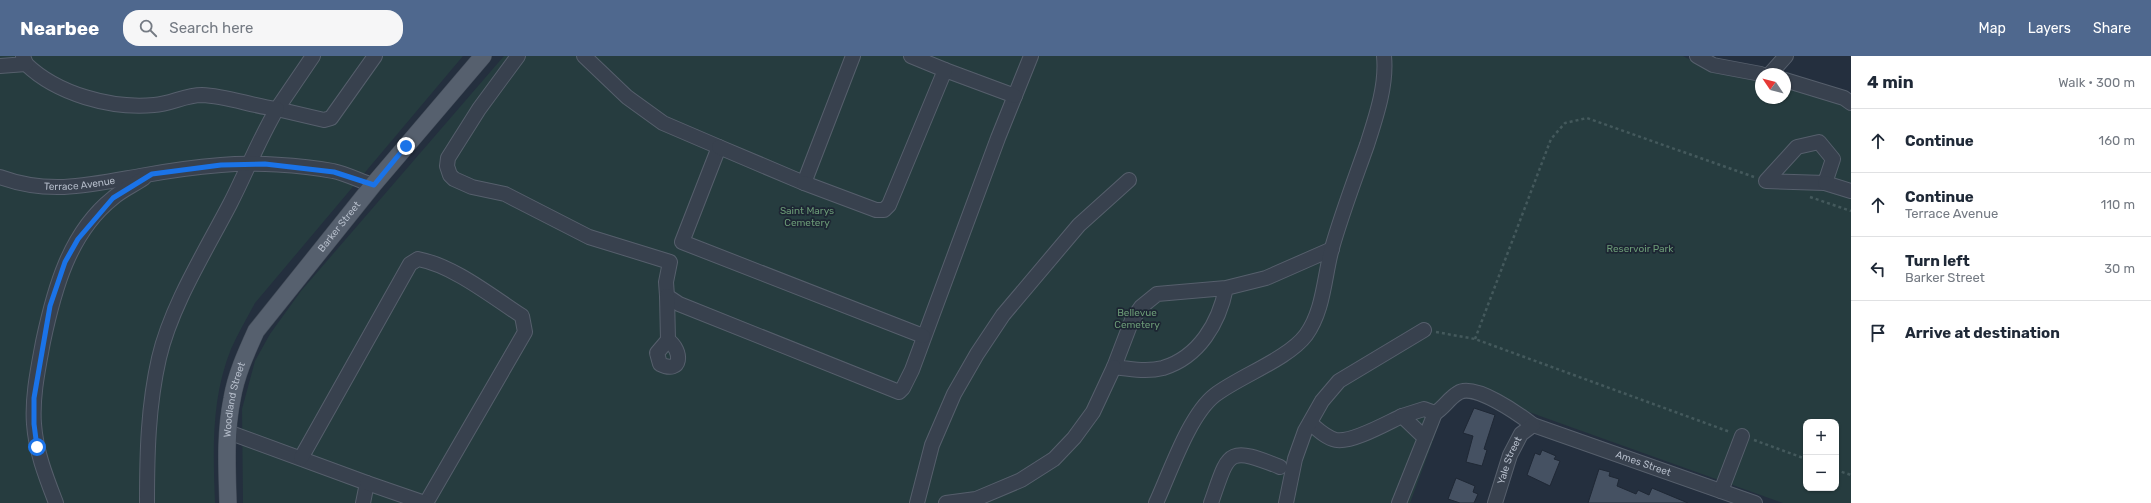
<!DOCTYPE html>
<html lang="en">
<head>
<meta charset="utf-8">
<style>
	:root { --surface:#fff; --page:#f6f6f7; --text:#1f2937; --muted:#747a83; --line:#e0e1e3; --accent:#4f688e }
	body { margin:0; font-family:Rubik,sans-serif; background:var(--page); color:var(--text) }
	.controls { position:absolute; right:12px; bottom:12px; display:grid; overflow:hidden; border-radius:8px; box-shadow:0 1px 3px #0004 }
	.controls button { width:36px; height:36px; display:grid; place-items:center; padding:0; border:0; border-bottom:1px solid var(--line); background:var(--surface); color:var(--text); font:20px sans-serif }
	.compass { position:absolute; left:1755px; top:12px; width:36px; height:36px; border-radius:50%; background:var(--surface); box-shadow:0 1px 3px #0004; rotate:305deg }
	.stop { position:absolute; width:12px; height:12px; margin:-9px; border:3px solid #1a73e8; border-radius:50%; background:#fff }
	.stop.end { background:#1a73e8; border-color:#fff; box-shadow:0 1px 4px #0008 }
	.list { margin:0; padding:0; list-style:none }
	h2 { display:flex; justify-content:space-between; align-items:center; height:52px; margin:0; padding:0 16px; font-size:17px }
	h2 small { font-size:13px; font-weight:400; color:var(--muted) }
	.list li { display:grid; grid-template-columns:26px 1fr auto; gap:12px; align-items:center; box-sizing:border-box; height:64px; padding:0 16px; border-top:1px solid var(--line) }
	.list b { display:block; font-size:15px; white-space:nowrap }
	.list p { margin:0; font-size:13px; white-space:nowrap; color:var(--muted) }
	.list em { font-size:13px; font-style:normal; color:var(--muted) }
	.icon { flex:none; width:22px; height:22px; fill:none; stroke:currentColor; stroke-width:2; stroke-linecap:round; stroke-linejoin:round }
	.map { position:relative; flex:none; width:1851px; height:447px; overflow:hidden }
	header { display:flex; align-items:center; gap:24px; box-sizing:border-box; height:56px; padding:0 20px; background:var(--accent); color:#fff }
	header strong { font-size:19px }
	nav { display:flex; gap:22px; margin-inline-start:auto; font-size:14px }
	.search { width:280px; height:36px; background:var(--page); display:flex; align-items:center; gap:10px; box-sizing:border-box; padding:0 14px; border-radius:16px; color:var(--muted); font-size:15px }
	main { display:flex }
	aside { flex:1; background:var(--surface) }
	.map>svg:first-child { display:block }
	.green { fill:#263c3f; fill-rule:evenodd }
	.building { fill:#455162; stroke:#1f2835 }
	.lines { fill:none; stroke-linecap:round; stroke-linejoin:round }
	.minor-casing { stroke:#565f6c; stroke-width:16 }
	.major-casing { stroke:#414a57; stroke-width:18 }
	.path { stroke:#44595c; stroke-width:2.5; stroke-dasharray:3 3; stroke-linecap:butt }
	.minor { stroke:#38414e; stroke-width:14 }
	.major { stroke:#56606e; stroke-width:17 }
	.route { stroke:#1a73e8; stroke-width:5 }
	.labels { text-anchor:middle; dominant-baseline:central; stroke-width:3.5; stroke-linejoin:round; paint-order:stroke }
	.street-label { font-size:10px; fill:#b4bcc9; stroke:#1d2633 }
	.park-label { font-size:10px; fill:#6b9a76; stroke:#1d2633 }
</style>
</head>
<body>
<header>
<strong>Nearbee</strong>
<div class="search"><svg class="icon" aria-label="search" viewBox="0 0 24 24"><circle cx="10" cy="10" r="6"/><path d="M15 15l6 6"/></svg>Search here</div>
<nav><a>Map</a><a>Layers</a><a>Share</a></nav>
</header>
<main>
<div class="map">
<svg width="1851" height="447" viewBox="0 0 1851 447">
	<rect width="100%" height="100%" fill="#242f3e"/>
	<path class="green" d="M0,0H463L255,247C247,262 238,277 231,293C211,343 213,394 215,447H0Z
		M504,0H1683L1700,9L1761,23V42H1785V28L1831,43L1851,53V447H1783L1518,352L1485,346L1467,340L1448,351L1441,363L1410,447H243L242,353L255,305L270,278L301,235ZM1806,366H1836V432H1806Z"/>
	<path class="building" d="M1474,352L1495,359L1484,393L1487,394L1482,410L1466,406L1473,380L1463,377Z
		M1542,394L1556,400L1554,403L1560,405L1550,430L1527,419L1535,397L1540,399Z
		M1599,413L1610,416L1609,420L1619,423L1617,430L1636,438L1638,434L1649,439L1652,432L1688,447H1588Z
		M1456,422L1475,430L1473,436L1478,438L1474,447H1460L1448,443Z"/>
	<g class="lines">
		<defs>
			<g id="minor">
				<path d="M313,0L277,53L324,64L331,62L375,0"/>
				<path d="M518,0L479,53L448,102L447,110L450,119L454,123L472,131L505,138L589,181L670,206L666,226L667,240L679,248L899,336L903,332L912,314L998,82L1031,0"/>
				<path d="M584,0L627,41L663,67L719,91L682,186L923,280"/>
				<path d="M1697,0L1713,9L1761,18"/>
				<path d="M26,8C57,38 111,53 154,49C171,48 185,39 202,39C227,40 252,50 277,53C259,83 246,117 230,148C205,196 171,250 159,302C148,350 147,398 147,447"/>
				<path d="M0,10L26,8L23,0"/>
				<path d="M945,14L1015,40"/>
				<path d="M1770,18L1786,0"/>
				<path d="M1785,24L1844,42L1851,47"/>
				<path d="M1819,86L1833,103L1825,127L1766,125L1797,91Z"/>
				<path d="M719,91L804,127L853,0"/>
				<path id="s1" d="M0,121C49,139 90,129 140,120C167,115 195,111 221,109C254,106 301,109 333,115C347,118 360,125 373,129"/>
				<path d="M804,127L876,154H884L889,149L945,14L911,0"/>
				<path d="M1825,127L1851,135"/>
				<path d="M1226,232L1157,238L1141,251L1132,264L1114,311C1130,313 1147,316 1163,312C1199,301 1219,267 1226,232L1266,222L1332,193"/>
				<path d="M667,240L668,284L657,297L660,308C682,319 683,295 668,284"/>
				<path id="s2" d="M1435,357C1444,352 1449,342 1458,337C1474,326 1520,359 1533,369L1755,447"/>
				<path d="M1310,367C1317,373 1326,382 1336,384C1352,387 1387,367 1402,360"/>
				<path d="M228,376L367,427L363,447"/>
				<path d="M301,402L410,208L418,203C454,210 491,240 522,260L525,276L426,447"/>
				<path d="M367,427L425,447"/>
				<path d="M1721,435L1742,380"/>
				<path d="M56,447C46,421 36,396 34,368C32,341 38,313 43,286C54,234 69,177 113,142C122,134 134,129 144,122"/>
				<path d="M917,447L932,389L954,338L977,298L1003,259L1079,169L1129,124"/>
				<path d="M946,447L976,443L1021,424L1054,403L1074,382L1093,356L1114,311"/>
				<path d="M1156,447C1170,417 1189,359 1215,339C1240,320 1288,303 1306,279C1324,254 1324,221 1332,192C1342,157 1355,123 1367,89C1376,61 1387,29 1384,0"/>
				<path d="M1211,447C1229,396 1226,389 1280,411"/>
				<path d="M1286,447L1295,403L1305,375L1322,345L1339,325L1424,274"/>
				<path d="M1399,447L1435,357L1424,353L1402,360L1425,382"/>
				<path id="s3" d="M1495,447L1510,399L1521,378L1533,369"/>
			</g>
			<g id="major">
				<path id="s4" d="M228,447C227,412 225,378 232,343C236,319 246,297 256,275L373,129L483,0"/>
			</g>
		</defs>
		<use href="#minor" class="minor-casing"/>
		<use href="#major" class="major-casing"/>
		<path class="path" d="M1810,141L1851,155
			M1436,276L1475,283L1730,376
			M1475,283L1551,83L1565,67L1587,62L1754,121
			M1754,384L1806,403
			M1836,414L1851,419"/>
		<use href="#minor" class="minor"/>
		<use href="#major" class="major"/>
	</g>
	<g class="lines">
		<path class="route" d="M37,391L34,368V342L50,250L65,206L78,183L113,142L152,118L221,109L265,108L334,116L374,129L406,90"/>
	</g>
	<g class="labels">
		<g class="street-label">
			<text stroke="none"><textPath href="#s1" startOffset="81">Terrace Avenue</textPath></text>
			<text stroke="none"><textPath href="#s4" startOffset="310">Barker Street</textPath></text>
			<text stroke="none"><textPath href="#s4" startOffset="104">Woodland Street</textPath></text>
			<text stroke="none"><textPath href="#s3" startOffset="45">Yale Street</textPath></text>
			<text stroke="none"><textPath href="#s2" startOffset="232">Ames Street</textPath></text>
		</g>
		<g class="park-label">
			<text x="807" y="155">Saint Marys<tspan x="807" dy="12">Cemetery</tspan></text>
			<text x="1640" y="193">Reservoir Park</text>
			<text x="1137" y="257">Bellevue<tspan x="1137" dy="12">Cemetery</tspan></text>
		</g>
	</g>
</svg>
<div class="controls">
<button>+</button>
<button>−</button>
</div>
<svg class="compass" viewBox="-18 -18 36 36"><path d="M0-13l5 13h-10z" fill="#e53935"/><path d="M0 13l5-13h-10z" fill="#747a83"/></svg>
<div class="stop" style="left:37px;top:391px"></div>
<div class="stop end" style="left:406px;top:90px"></div>
</div>
<aside>
<h2>4 min<small>Walk · 300 m</small></h2>
<ul class="list">
<li><svg class="icon" aria-label="ahead" viewBox="0 0 24 24"><path d="M12 20V5M6 11l6-6 6 6"/></svg><div><b>Continue</b></div><em>160 m</em></li>
<li><svg class="icon" aria-label="ahead" viewBox="0 0 24 24"><path d="M12 20V5M6 11l6-6 6 6"/></svg><div><b>Continue</b><p>Terrace Avenue</p></div><em>110 m</em></li>
<li><svg class="icon" aria-label="left" viewBox="0 0 24 24"><path d="M17 20v-9H6M10 6l-5 5 5 5"/></svg><div><b>Turn left</b><p>Barker Street</p></div><em>30 m</em></li>
<li><svg class="icon" aria-label="arrive" viewBox="0 0 24 24"><path d="M6 21V4h12l-3 4 3 4H6"/></svg><div><b>Arrive at destination</b></div></li>
</ul>
</aside>
</main>
</body>
</html>
